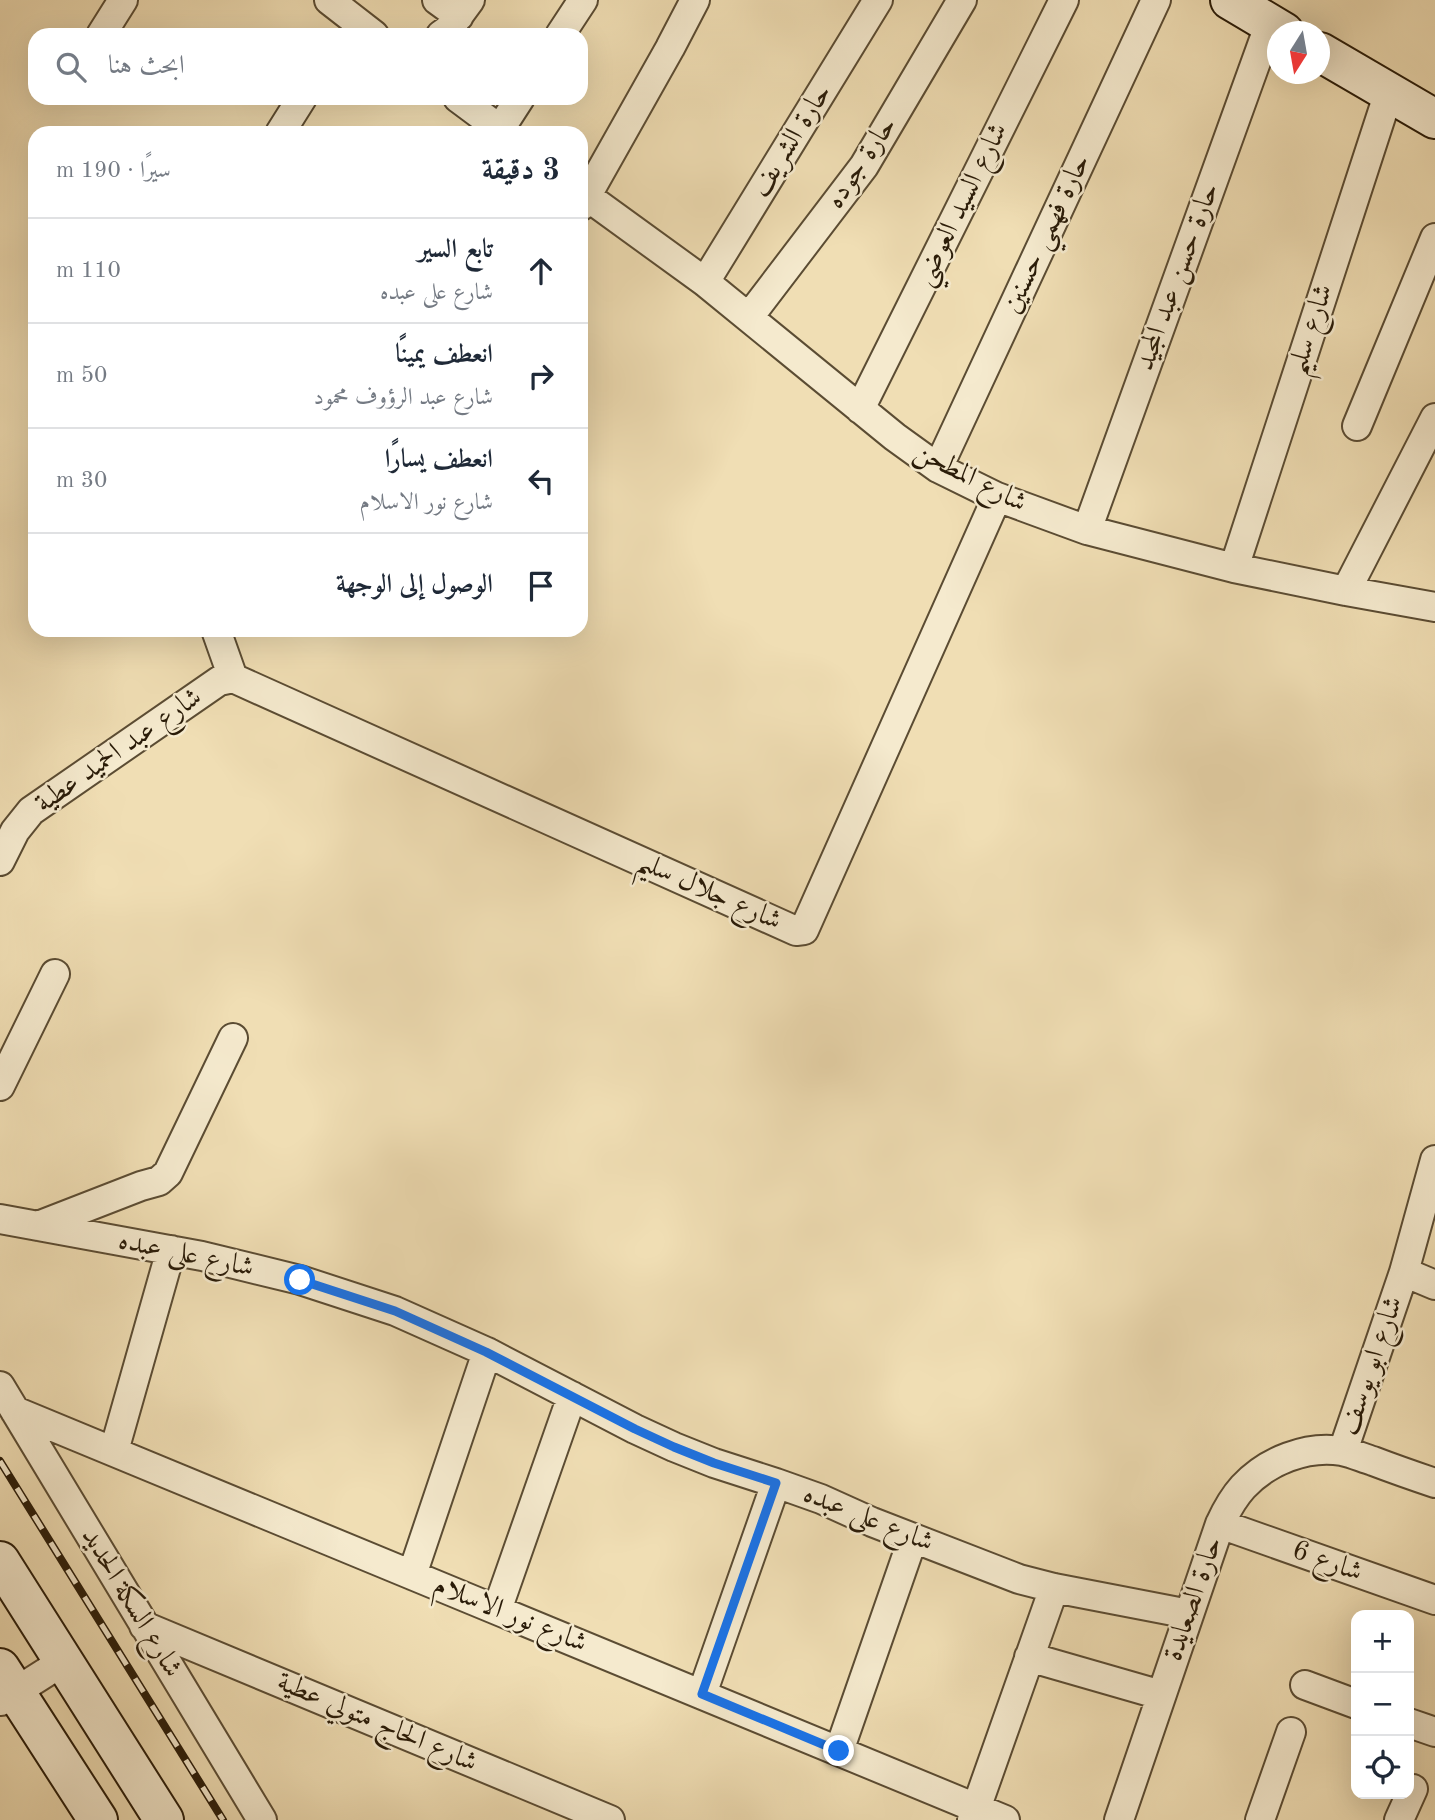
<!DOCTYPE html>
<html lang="ar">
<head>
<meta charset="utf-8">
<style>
	:root { --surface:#fff; --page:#f2f2f3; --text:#1f2937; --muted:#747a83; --line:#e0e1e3 }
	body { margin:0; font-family:"Old Standard TT",Amiri,serif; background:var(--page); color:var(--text); direction:rtl }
	.controls { position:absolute; right:21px; bottom:21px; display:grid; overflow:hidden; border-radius:14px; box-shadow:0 7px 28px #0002 }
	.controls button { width:63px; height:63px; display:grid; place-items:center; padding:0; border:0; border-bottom:2px solid var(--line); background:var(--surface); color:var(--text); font:35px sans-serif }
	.compass { position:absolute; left:1267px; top:21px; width:63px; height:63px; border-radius:50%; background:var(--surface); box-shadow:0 7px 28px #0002; rotate:191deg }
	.stop { position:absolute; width:21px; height:21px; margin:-16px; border:5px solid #1a73e8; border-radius:50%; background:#fff }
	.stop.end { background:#1a73e8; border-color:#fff; box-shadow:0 2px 7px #0008 }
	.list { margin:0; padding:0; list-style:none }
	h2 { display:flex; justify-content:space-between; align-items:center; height:91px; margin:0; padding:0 28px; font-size:30px }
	h2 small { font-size:23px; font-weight:400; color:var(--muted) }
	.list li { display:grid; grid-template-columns:46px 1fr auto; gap:21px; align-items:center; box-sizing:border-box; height:105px; padding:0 28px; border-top:2px solid var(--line) }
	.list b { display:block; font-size:26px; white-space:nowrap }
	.list p { margin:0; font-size:23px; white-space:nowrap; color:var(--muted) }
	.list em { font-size:23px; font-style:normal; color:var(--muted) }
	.icon { flex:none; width:38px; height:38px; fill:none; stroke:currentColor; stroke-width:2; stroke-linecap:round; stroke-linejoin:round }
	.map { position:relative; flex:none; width:1435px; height:1820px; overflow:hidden; direction:ltr }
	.search { position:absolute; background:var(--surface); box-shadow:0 7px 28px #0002; left:28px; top:28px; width:560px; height:77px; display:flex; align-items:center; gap:18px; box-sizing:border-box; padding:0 24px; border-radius:21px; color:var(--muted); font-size:26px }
	.panel { position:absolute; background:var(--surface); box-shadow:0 7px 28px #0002; left:28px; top:126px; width:560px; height:511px; border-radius:21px; direction:rtl }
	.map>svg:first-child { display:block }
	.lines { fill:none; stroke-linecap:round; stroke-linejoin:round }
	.street-casing { stroke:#5b4c33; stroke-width:32 }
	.secondary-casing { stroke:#291b08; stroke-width:42 }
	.street { stroke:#f5eace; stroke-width:28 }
	.secondary { stroke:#f5eace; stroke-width:38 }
	.rail-casing { stroke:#291b08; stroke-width:8 }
	.rail { stroke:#f5eace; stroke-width:5; stroke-dasharray:16; stroke-linecap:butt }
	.route { stroke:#1a73e8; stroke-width:9 }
	.labels { text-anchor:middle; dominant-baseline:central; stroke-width:5; stroke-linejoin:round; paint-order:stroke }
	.street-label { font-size:28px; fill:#291b08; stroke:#f5eace }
</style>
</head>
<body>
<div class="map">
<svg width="1435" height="1820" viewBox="0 0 1435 1820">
	<rect width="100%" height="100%" fill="#f0deb4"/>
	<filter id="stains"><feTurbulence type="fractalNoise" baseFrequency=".00286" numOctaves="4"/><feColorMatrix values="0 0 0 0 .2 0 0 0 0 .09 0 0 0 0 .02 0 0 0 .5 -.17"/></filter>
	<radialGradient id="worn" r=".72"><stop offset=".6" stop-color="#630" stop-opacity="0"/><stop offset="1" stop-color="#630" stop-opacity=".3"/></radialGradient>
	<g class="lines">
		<defs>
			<path id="street" d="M329,0L374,35
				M437,0L459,16
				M101,35L123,0
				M441,35L448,30L470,0
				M560,35L583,0
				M458,98L505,133
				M500,129L520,98
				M280,133L302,98
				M581,192L705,282L895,437L938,468L997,497L1087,530L1234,568L1346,591L1435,607
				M581,206L670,48L695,0
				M705,282L878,0
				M749,317L864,166L962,0
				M860,409L1064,0
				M1357,426L1435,238
				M938,468L1156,0
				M1087,530L1270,23
				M1234,568L1389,92
				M1346,591L1435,418
				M216,630L233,678
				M0,861L15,831L31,811L219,681L233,678L796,931L804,930L997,497
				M0,1086L55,974
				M0,1219L202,1256L300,1280L395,1311L487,1352L635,1429L674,1447L714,1463L776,1483L821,1499L872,1522L1019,1579L1054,1588L1189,1614
				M38,1226L141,1186L159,1181L168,1173L233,1038
				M1404,1272L1435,1285
				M0,1386L262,1820
				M15,1411L1005,1820
				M114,1451L171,1250
				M1343,1451L1404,1272L1435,1160
				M1220,1524L1435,1600
				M412,1575L487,1352
				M497,1610L572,1396
				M144,1626L610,1820
				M1029,1657L1161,1695
				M1305,1685L1356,1704
				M702,1694L776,1483
				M1,1701L64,1661
				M1409,1723L1435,1732
				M839,1751L913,1538
				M972,1820L1054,1588
				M1119,1820L1220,1524C1226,1511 1233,1498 1243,1487C1267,1461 1307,1445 1342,1451C1352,1453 1363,1458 1373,1461C1394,1469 1414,1476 1435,1483
				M1260,1820L1291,1732
				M1399,1820L1413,1789"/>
			<path id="secondary" d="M1230,0L1284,32
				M1320,52L1435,119
				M0,1561L164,1820
				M0,1668L98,1820"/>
		</defs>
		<use href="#street" class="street-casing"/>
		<use href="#secondary" class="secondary-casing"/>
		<use href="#street" class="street"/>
		<use href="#secondary" class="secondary"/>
		<defs>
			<path id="rail" d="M0,1461L223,1820"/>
		</defs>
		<use href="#rail" class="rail-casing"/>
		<use href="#rail" class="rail"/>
	</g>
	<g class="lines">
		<path class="route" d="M300,1280L395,1311L486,1352L635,1429L674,1447L714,1463L776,1483L702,1694L839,1751"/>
	</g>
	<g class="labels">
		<g class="street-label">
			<text transform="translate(792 141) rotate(-58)">حارة الشريف</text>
			<text transform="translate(862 163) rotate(-56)">حارة جوده</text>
			<text transform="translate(962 205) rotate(-64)">شارع السيد العوضي</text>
			<text transform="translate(1047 234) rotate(-65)">حارة فهمي حسنين</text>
			<text transform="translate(1178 277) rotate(-70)">حارة حسن عبد المجيد</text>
			<text transform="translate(1311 330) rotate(-72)">شارع سليم</text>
			<text transform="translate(970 478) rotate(27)">شارع المطحن</text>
			<text transform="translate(119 751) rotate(-35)">شارع عبد الحميد عطية</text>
			<text transform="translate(709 892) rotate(24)">شارع جلال سليم</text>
			<text transform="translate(186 1255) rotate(12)">شارع على عبده</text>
			<text transform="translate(1372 1366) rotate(-71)">شارع ابو يوسف</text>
			<text transform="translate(868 1519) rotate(22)">شارع على عبده</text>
			<text transform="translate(1327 1562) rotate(20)">شارع 6</text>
			<text transform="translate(1194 1599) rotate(-71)">حارة الصعايدة</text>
			<text transform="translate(131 1603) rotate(59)">شارع السكة الحديد</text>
			<text transform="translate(510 1615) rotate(22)">شارع نور الاسلام</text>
			<text transform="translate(377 1723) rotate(23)">شارع الحاج متولي عطية</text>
		</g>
	</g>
	<rect width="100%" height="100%" filter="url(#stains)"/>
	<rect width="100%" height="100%" fill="url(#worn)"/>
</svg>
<div class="controls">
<button>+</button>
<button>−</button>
<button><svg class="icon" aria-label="locate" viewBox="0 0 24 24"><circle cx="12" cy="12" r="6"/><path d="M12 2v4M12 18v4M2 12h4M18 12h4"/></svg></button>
</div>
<svg class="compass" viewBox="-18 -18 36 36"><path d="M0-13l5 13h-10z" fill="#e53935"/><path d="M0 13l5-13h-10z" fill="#747a83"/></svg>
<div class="stop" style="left:300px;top:1280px"></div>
<div class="stop end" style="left:839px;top:1751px"></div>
<div class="search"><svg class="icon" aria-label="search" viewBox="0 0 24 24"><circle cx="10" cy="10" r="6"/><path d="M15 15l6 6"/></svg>ابحث هنا</div>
<section class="panel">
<h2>3 دقيقة<small>سيرًا · 190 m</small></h2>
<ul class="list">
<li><svg class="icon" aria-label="ahead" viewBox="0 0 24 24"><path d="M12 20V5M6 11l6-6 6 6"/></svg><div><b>تابع السير</b><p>شارع على عبده</p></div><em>110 m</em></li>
<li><svg class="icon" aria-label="right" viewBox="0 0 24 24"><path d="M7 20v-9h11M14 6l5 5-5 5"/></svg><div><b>انعطف يمينًا</b><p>شارع عبد الرؤوف محمود</p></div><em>50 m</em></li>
<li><svg class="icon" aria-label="left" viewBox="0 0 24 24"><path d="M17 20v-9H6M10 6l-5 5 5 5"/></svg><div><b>انعطف يسارًا</b><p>شارع نور الاسلام</p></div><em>30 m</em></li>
<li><svg class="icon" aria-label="arrive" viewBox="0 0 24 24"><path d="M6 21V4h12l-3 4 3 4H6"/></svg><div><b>الوصول إلى الوجهة</b></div></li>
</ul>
</section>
</div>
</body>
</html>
